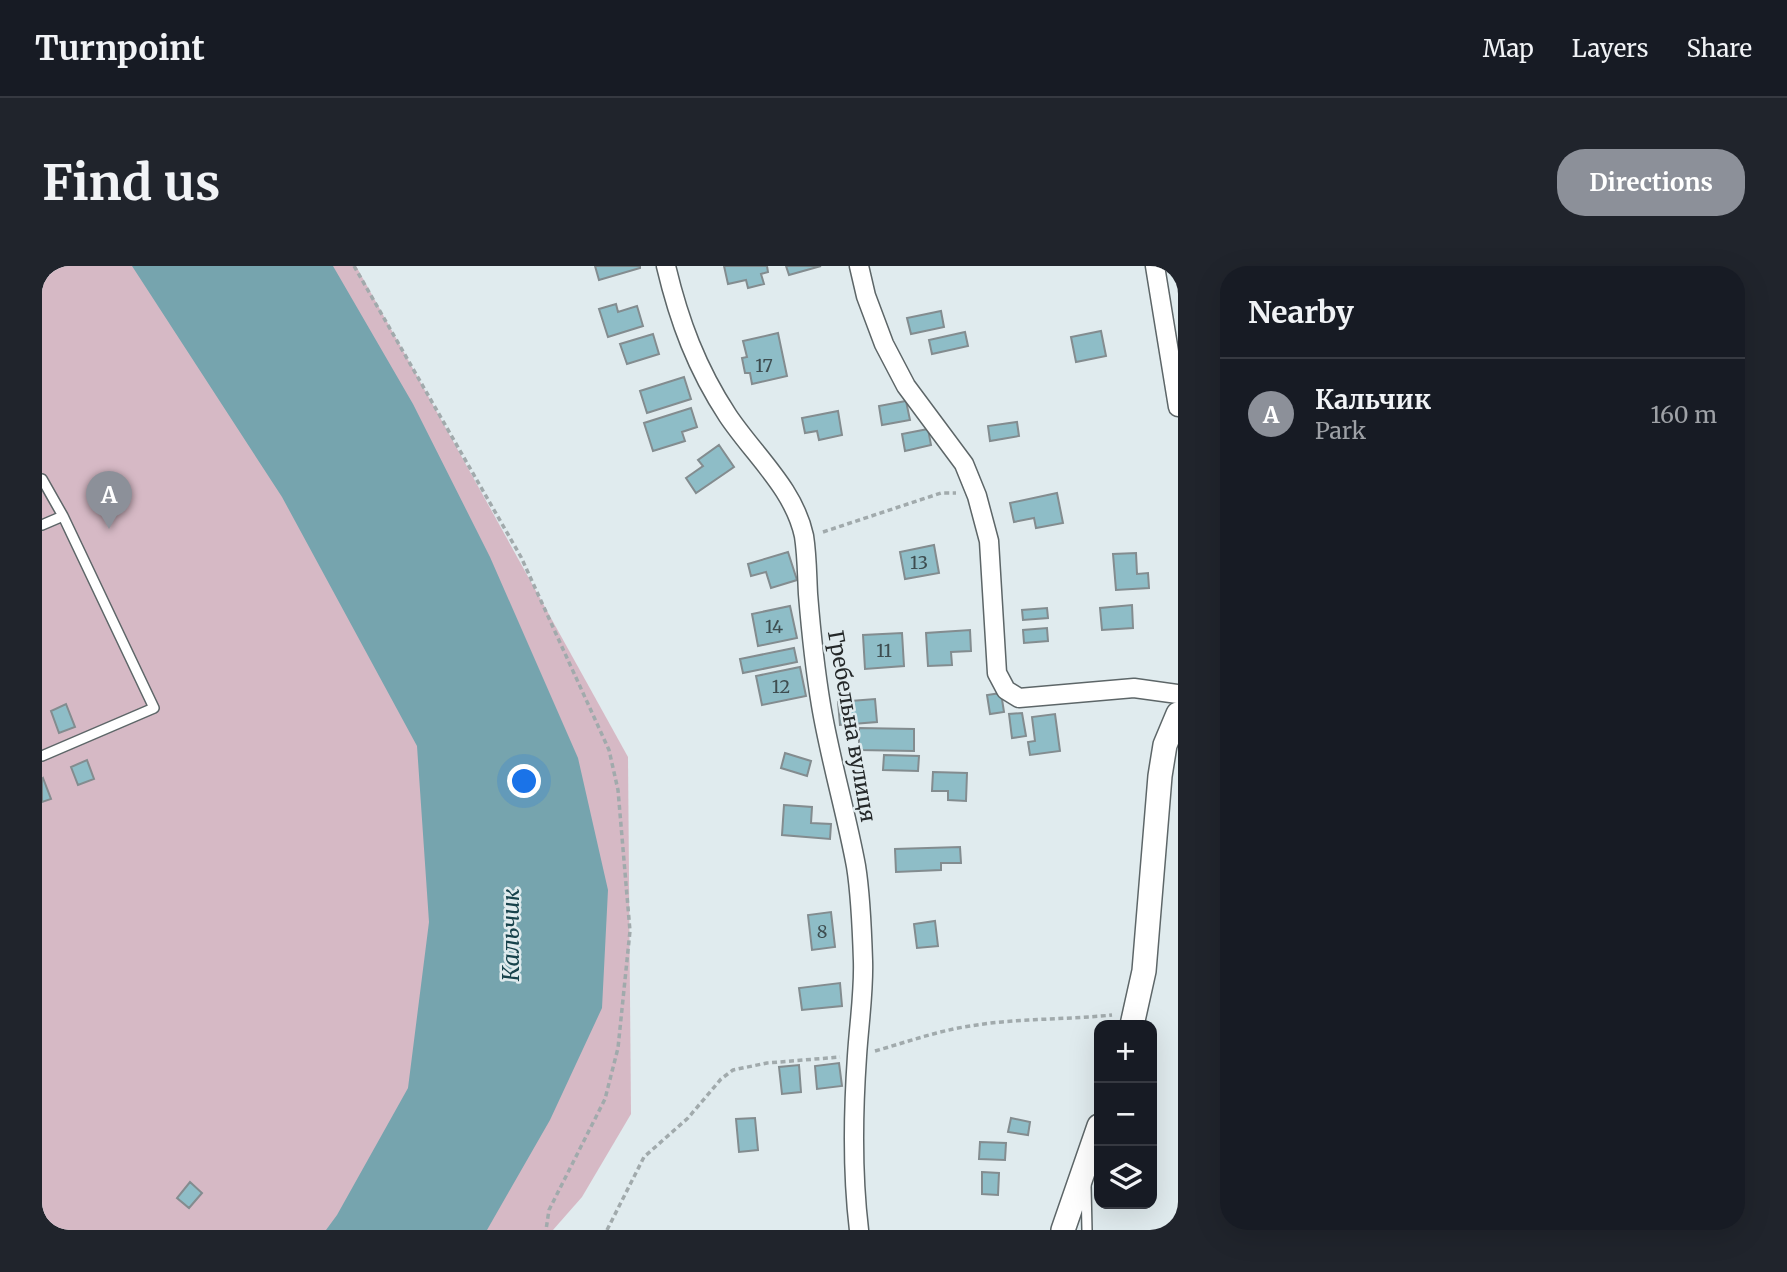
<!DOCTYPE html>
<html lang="en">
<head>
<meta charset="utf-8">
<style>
	:root { --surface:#171b24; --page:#20242c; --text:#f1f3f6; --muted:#9ea1a6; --line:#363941; --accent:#8c9099 }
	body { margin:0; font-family:Merriweather,serif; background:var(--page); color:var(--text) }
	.controls { position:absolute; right:21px; bottom:21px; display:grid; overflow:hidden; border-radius:14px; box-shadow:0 7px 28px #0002 }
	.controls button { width:63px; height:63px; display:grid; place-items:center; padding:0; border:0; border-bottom:2px solid var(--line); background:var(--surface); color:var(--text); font:35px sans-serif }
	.you { position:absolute; left:483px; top:516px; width:24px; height:24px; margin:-18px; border:5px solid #fff; border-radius:50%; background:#1a73e8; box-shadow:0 0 0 10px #1a73e833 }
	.badge { display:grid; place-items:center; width:46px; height:46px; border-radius:50%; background:var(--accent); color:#fff; font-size:23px; font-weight:700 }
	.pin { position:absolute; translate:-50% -58px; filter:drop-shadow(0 2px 4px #0008) }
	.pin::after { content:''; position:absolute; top:37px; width:24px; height:21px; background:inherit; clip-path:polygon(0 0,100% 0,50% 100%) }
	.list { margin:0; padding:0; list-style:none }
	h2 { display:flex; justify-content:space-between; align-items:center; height:91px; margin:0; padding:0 28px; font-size:30px }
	h2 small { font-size:23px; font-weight:400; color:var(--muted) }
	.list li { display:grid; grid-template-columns:46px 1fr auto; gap:21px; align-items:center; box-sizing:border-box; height:112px; padding:0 28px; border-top:2px solid var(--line) }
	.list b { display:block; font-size:26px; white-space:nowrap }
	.list p { margin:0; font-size:23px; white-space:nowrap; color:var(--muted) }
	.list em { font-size:23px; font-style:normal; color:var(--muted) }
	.icon { flex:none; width:38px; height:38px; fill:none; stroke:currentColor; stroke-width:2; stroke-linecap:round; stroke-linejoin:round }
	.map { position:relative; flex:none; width:1136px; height:964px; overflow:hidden; border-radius:28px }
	header { display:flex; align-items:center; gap:42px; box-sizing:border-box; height:98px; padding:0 35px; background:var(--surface); border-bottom:2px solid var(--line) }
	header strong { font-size:33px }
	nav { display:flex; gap:38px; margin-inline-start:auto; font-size:24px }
	.intro { display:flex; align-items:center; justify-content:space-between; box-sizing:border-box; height:168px; padding:0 42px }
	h1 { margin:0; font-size:49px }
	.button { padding:18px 32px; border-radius:28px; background:var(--accent); color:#fff; font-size:24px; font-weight:700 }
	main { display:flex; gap:42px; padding:0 42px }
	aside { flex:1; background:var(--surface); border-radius:28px; box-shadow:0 7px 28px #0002 }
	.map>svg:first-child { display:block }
	.green { fill:#d6b9c5 }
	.water { fill:#76a4ae }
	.building { fill:#8ebdc7; stroke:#838c8f; stroke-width:2 }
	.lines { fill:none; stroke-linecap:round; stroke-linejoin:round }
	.service-casing { stroke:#5d6668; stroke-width:12 }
	.minor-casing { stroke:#5d6668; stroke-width:21 }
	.tertiary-casing { stroke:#5d6668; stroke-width:26 }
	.path { stroke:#a1aaac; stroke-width:3.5; stroke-dasharray:5 3.5; stroke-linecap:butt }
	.service { stroke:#fff; stroke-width:9 }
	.minor { stroke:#fff; stroke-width:18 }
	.tertiary { stroke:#fff; stroke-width:23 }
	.labels { text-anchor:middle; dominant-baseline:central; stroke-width:5; stroke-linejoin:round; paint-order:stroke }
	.number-label { font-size:18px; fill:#3e4d50 }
	.street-label { font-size:21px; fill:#242829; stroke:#e0ebee }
	.water-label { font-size:23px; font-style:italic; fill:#17424b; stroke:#e0ebee }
</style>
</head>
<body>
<header>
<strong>Turnpoint</strong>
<nav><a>Map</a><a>Layers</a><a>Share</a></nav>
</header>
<div class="intro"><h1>Find us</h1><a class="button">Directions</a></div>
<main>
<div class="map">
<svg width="1136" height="964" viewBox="0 0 1136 964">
	<rect width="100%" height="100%" fill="#e0ebee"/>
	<path class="green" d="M0,0H314L586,491L589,848L540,931L511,964H0Z"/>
	<path class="water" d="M90,0H291L371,138L448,291L536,492L566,624L560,742L508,854L445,964H284L295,949L366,822L387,656L375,480L240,231Z"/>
	<path class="building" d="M553,0H598V2L557,14Z
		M682,0H725L726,6L719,8L722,18L706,22L704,14L686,18Z
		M744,0H779L747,9Z
		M574,38L576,46L595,40L601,60L566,71L557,43Z
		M899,45L902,61L869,68L865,52Z
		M1059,65L1064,90L1034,96L1029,71Z
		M923,66L926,80L890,88L887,74Z
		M736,67L745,110L710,118L708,107H703L700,92L705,91L701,75Z
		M611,68L617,88L585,98L578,78Z
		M642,111L649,133L605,147L598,125Z
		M864,135L868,154L840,159L837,140Z
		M649,142L655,161L640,166L643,175L611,185L602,157Z
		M796,145L800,169L777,174L775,165L763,167L760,152Z
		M975,156L977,170L948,175L946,160Z
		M886,163L889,179L863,185L860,168Z
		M677,179L692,201L654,227L644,212L661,200L656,194Z
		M1015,227L1021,257L994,262L992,252L972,256L968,237Z
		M892,279L897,307L863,313L858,286Z
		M746,286L755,314L729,322L724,306L709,310L706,298Z
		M1094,287L1095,308L1106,307L1107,322L1074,324L1071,288Z
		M1090,339L1091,362L1060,364L1058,342Z
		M748,340L755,372L716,380L710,348Z
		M1005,342L1006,352L981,354L980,344Z
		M1005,362L1006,375L982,377L981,364Z
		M928,364L929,385L909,386L910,399L886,400L884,367Z
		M860,367L862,400L823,403L821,369Z
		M752,382L755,396L701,407L698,393Z
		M758,401L764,430L720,439L714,410Z
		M959,427L962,446L948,448L945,429Z
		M833,433L835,456L798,459L796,436Z
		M24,438L33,461L17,467L9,445Z
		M980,447L984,470L970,472L967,448Z
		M1013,448L1018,485L988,489L986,476L993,475L990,451Z
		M817,462L872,463V485L817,484Z
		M743,487L769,495L765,510L739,502Z
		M842,489L877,490L876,505L841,504Z
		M45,494L52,513L36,519L29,501Z
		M891,506L925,507L924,535L906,534V525H890Z
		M1,512L9,533L0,536V513Z
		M742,539L770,541L769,557L789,558L788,573L740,569Z
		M918,581L919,597H899V604L854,606L853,583Z
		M789,646L793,681L770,684L766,649Z
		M893,655L896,680L875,682L872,658Z
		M798,717L800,740L760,744L757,722Z
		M797,797L800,820L775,823L773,800Z
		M757,799L759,826L740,828L737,801Z
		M713,852L716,884L697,886L694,853Z
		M969,852L988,856L986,869L966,866Z
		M938,876L964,877L963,894L937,893Z
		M940,906L957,907L956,929L940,928Z
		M148,916L160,927L147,942L135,932Z"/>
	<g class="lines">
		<defs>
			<path id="service" d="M0,213L21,250L112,442L0,490
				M0,259L21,250
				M1044,920L1045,964"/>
			<path id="minor" d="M624,0C637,55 655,103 686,150C713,190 752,223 762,270C765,289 765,309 766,328C769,365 773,403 779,439C788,493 804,546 814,600C819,631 820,663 821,695C822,726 817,758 815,790C811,848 810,906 817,964
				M817,0L824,30L842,78L864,120L922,198L935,230L947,275L955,407L964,424L977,432L1092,422L1136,428
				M1113,0L1136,141"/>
			<path id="tertiary" d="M1090,759L1102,705L1118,510L1123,479L1136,448
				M1021,964L1057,860"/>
		</defs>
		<use href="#service" class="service-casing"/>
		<use href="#minor" class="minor-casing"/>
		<use href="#tertiary" class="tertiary-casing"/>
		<path class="path" d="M312,0L479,291L567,484L576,524L588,665L576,782L563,833L507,944L504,964
			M781,266L899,227H914
			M833,785C865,776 895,765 928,760C975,752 1023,754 1070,749
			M565,964L602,891L646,852L679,813L691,804L725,797L798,791"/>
		<use href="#service" class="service"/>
		<use href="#minor" class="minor"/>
		<use href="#tertiary" class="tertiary"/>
	</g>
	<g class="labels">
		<g class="number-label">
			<text x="722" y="99">17</text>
			<text x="877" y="296">13</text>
			<text x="732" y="360">14</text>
			<text x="842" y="384">11</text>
			<text x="739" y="420">12</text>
			<text x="780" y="665">8</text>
		</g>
		<g class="street-label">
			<text transform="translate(810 460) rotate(80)">Гребельна вулиця</text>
		</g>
		<g class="water-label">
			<text transform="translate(468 669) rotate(-90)">Кальчик</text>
		</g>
	</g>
</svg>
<div class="controls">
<button>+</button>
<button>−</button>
<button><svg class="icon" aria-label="layers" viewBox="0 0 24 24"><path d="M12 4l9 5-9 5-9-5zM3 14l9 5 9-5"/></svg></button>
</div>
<div class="you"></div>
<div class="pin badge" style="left:67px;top:263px">A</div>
</div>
<aside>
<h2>Nearby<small></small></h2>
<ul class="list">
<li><span class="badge">A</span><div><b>Кальчик</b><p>Park</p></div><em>160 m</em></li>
</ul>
</aside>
</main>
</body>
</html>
